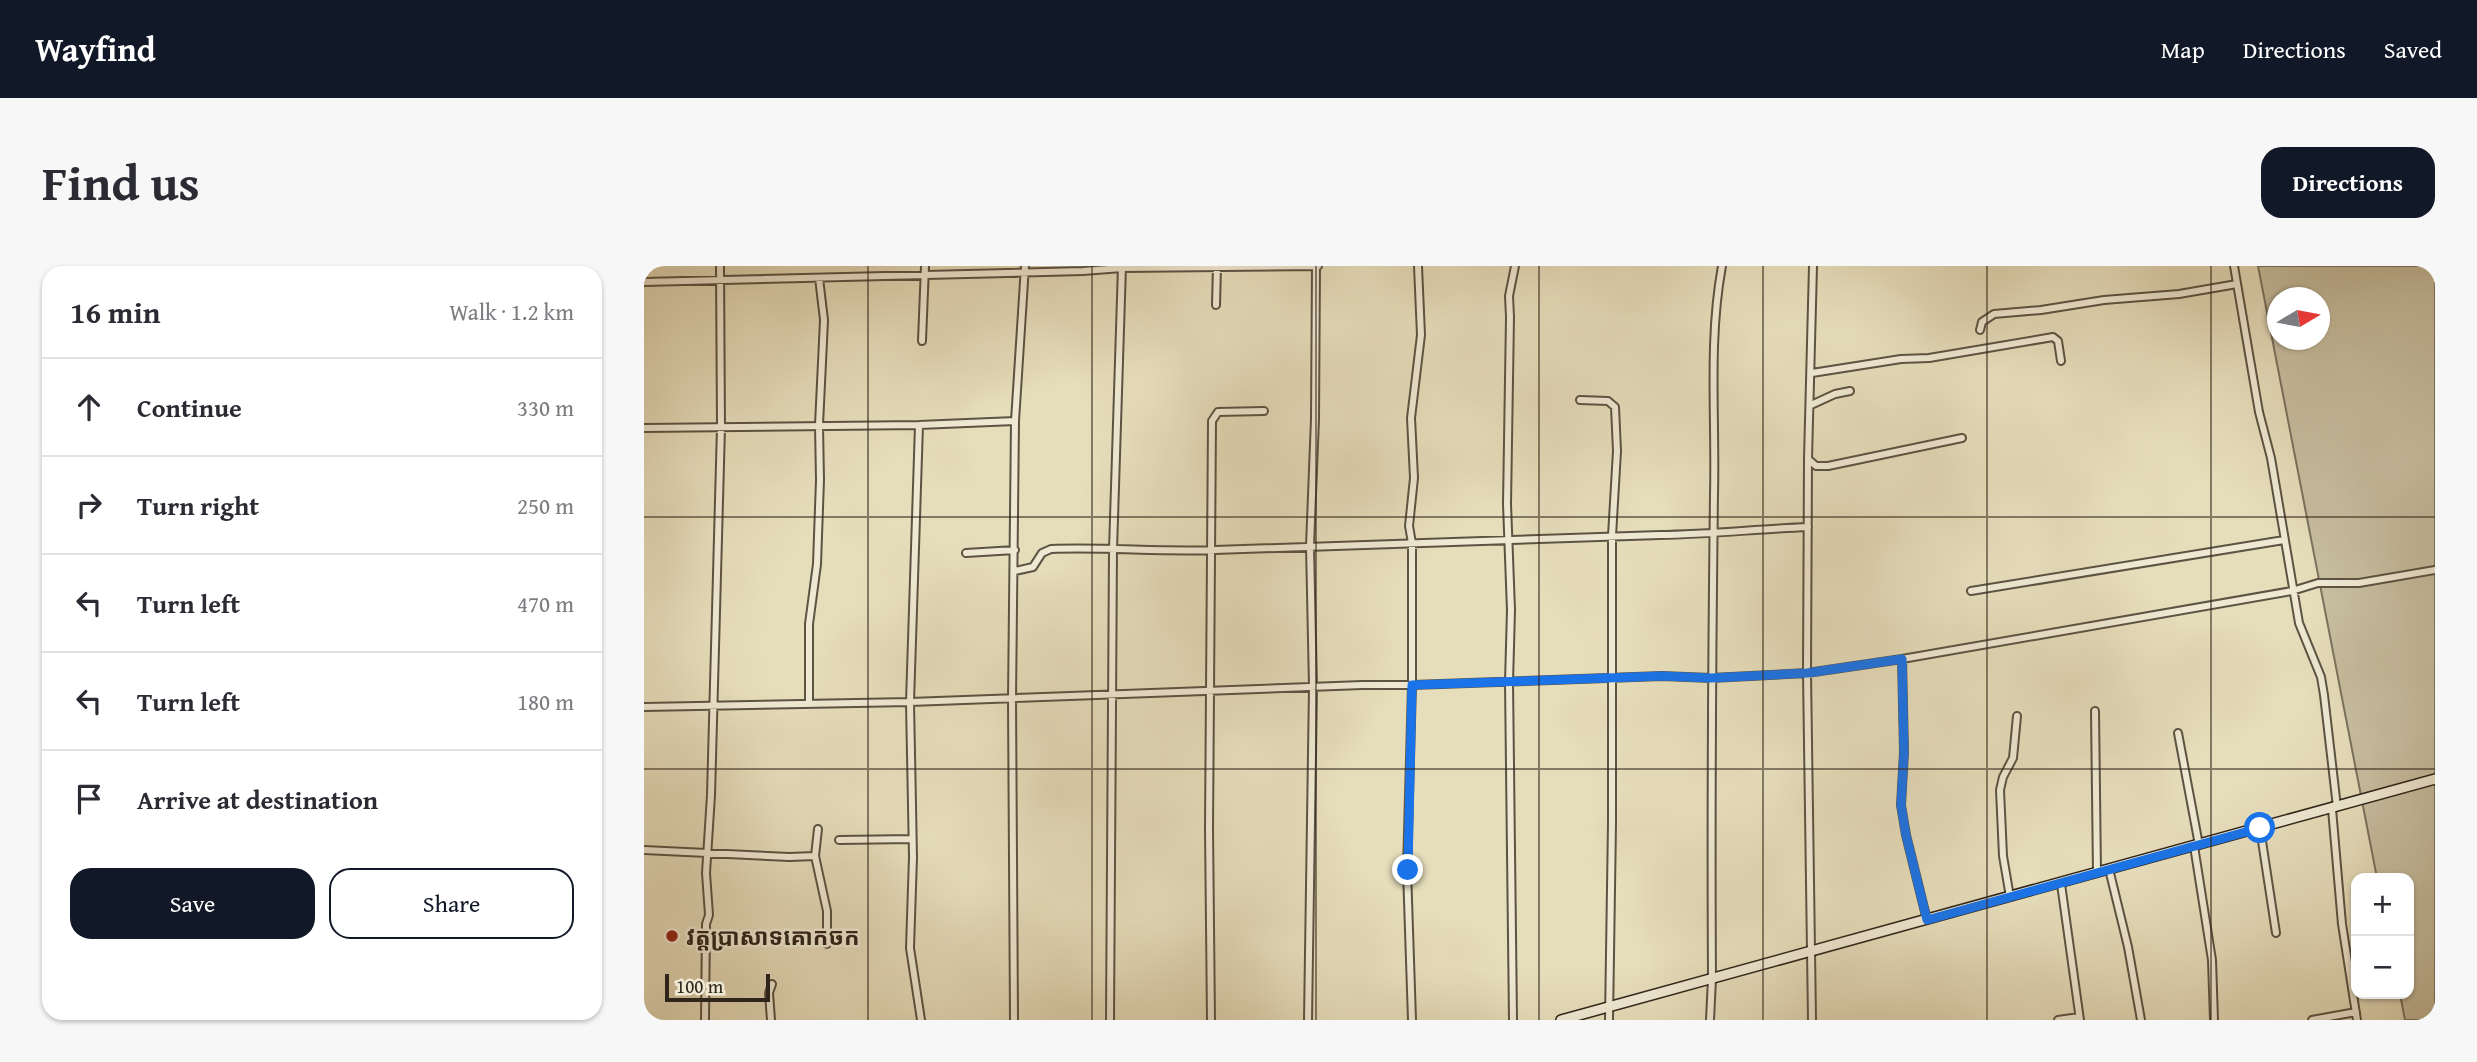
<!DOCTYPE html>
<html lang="en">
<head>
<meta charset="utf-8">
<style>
	:root { --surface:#fff; --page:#f7f7f7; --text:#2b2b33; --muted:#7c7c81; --line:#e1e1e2; --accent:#111827 }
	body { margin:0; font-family:"Gentium Book Plus","Noto Sans Khmer",serif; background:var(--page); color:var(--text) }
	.controls { position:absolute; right:21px; bottom:21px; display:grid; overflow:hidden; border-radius:14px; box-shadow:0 2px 5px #0004 }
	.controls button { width:63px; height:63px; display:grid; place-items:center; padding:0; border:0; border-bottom:2px solid var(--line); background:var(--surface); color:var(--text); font:35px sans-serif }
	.compass { position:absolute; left:1623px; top:21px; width:63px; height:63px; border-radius:50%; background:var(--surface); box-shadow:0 2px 5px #0004; rotate:80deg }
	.scale { position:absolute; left:21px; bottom:18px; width:105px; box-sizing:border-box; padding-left:7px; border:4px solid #2f251b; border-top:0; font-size:19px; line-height:24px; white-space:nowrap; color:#2f251b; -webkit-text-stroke:5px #efe9d3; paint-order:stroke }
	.stop { position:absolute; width:21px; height:21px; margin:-16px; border:5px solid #1a73e8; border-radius:50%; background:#fff }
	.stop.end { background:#1a73e8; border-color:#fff; box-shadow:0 2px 7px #0008 }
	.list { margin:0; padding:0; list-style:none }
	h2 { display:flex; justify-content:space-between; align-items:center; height:91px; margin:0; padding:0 28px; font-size:30px }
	h2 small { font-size:23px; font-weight:400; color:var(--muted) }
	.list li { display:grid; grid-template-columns:46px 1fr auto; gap:21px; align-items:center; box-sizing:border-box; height:98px; padding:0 28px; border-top:2px solid var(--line) }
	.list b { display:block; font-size:26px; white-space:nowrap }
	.list em { font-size:23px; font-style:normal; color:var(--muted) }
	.actions { display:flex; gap:14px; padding:21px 28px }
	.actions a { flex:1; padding:16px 0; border:2px solid var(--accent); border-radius:21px; text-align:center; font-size:24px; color:var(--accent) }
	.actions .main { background:var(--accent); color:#fff }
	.icon { flex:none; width:38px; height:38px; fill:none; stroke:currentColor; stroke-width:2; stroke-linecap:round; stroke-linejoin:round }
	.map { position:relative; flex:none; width:1791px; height:754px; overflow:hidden; border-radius:21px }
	header { display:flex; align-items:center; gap:42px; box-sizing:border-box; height:98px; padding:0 35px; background:var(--accent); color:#fff }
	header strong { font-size:33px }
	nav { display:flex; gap:38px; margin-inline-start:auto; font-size:24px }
	.intro { display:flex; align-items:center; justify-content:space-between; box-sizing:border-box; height:168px; padding:0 42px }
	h1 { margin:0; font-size:49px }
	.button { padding:18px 32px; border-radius:21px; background:var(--accent); color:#fff; font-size:24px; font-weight:700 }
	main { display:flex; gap:42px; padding:0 42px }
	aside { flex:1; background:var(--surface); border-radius:21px; box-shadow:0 2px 5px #0004 }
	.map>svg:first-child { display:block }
	.green { fill:#c7bea0; stroke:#7b725e; stroke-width:2; fill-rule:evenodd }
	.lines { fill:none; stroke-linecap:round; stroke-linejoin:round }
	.street-casing { stroke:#5d5343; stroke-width:10 }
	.secondary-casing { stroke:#2f251b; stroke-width:12 }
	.street { stroke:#efe9d3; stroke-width:6 }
	.secondary { stroke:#efe9d3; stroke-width:9 }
	.route { stroke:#1a73e8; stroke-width:9 }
	.grid { fill:none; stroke:#2f251b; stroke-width:2; stroke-opacity:0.55 }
	.poi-dot { fill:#8f2418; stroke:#efe9d3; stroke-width:2.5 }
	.labels { text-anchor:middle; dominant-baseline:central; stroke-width:5; stroke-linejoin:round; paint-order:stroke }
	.poi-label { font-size:23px; font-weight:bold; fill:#2f251b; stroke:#efe9d3; text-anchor:start }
</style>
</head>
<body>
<header>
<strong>Wayfind</strong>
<nav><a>Map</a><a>Directions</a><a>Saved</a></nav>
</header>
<div class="intro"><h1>Find us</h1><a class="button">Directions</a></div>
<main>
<aside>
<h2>16 min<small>Walk · 1.2 km</small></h2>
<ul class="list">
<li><svg class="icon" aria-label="ahead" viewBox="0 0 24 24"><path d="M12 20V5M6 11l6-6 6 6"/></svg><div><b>Continue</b></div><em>330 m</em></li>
<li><svg class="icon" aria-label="right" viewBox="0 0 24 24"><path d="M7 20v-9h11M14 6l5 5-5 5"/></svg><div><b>Turn right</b></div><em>250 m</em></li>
<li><svg class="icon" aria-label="left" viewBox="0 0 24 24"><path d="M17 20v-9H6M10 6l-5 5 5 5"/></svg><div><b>Turn left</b></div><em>470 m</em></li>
<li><svg class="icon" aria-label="left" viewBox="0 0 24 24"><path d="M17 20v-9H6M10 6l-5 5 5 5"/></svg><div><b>Turn left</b></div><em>180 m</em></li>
<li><svg class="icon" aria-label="arrive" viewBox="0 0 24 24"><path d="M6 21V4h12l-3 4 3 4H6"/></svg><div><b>Arrive at destination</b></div></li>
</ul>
<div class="actions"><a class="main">Save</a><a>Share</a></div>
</aside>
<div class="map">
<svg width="1791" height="754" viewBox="0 0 1791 754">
	<rect width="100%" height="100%" fill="#e6ddbb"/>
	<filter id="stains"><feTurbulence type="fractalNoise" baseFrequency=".00286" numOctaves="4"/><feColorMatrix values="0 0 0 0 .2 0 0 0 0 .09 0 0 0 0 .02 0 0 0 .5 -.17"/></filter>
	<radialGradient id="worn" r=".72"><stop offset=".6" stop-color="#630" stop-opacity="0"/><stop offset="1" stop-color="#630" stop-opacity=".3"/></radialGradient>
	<path class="green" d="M1614,0H1791V754H1761L1756,728H1765V612H1733ZM1633,32H1675V74H1633Z"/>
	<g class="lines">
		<defs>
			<path id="street" d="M1590,0L1615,146L1627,192L1655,357L1677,411L1680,429L1693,541
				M0,16L439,5L478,2L674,0
				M572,39L573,0
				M1336,64L1338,56L1350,48L1397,44L1460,34L1535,28L1593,18
				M278,75L281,0
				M1168,107L1257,93L1285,92L1409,71L1414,75L1417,95
				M936,134L964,135L971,141L973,185L968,270V557L965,754
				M1167,139L1191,128L1206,125
				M275,159L266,436L269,591L266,682L277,754
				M0,162L275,159L371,155
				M1164,193L1172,200H1184L1318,172
				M322,287L371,284
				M371,305L389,301L398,287L407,283C462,281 517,286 571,284C720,279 868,274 1016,269C1066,268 1115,263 1164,261
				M1327,325L1640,274
				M1258,393L1260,486L1257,539L1262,569L1283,654
				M165,438V358L173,298L176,214L175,159L180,54L175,12
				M0,441L266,436L718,419H768L1018,410L1067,412L1163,407L1258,393L1648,325L1674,317H1715L1791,304
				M1451,445L1453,607
				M1534,467L1555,579
				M1688,543L1698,658L1713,754
				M1616,562L1632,667
				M174,563L171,590L183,645V678
				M195,574L268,573
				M1550,580L1568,694L1570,754
				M0,584L145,591L171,590
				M1465,603L1484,681L1497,754
				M1417,618L1436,754
				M1366,631L1359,590L1356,524L1359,511L1369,492L1373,450
				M61,754L62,658L65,649L62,607L67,529L77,161L76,0
				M127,754L125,727L128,718
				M370,754L368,433L371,155L381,0
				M466,754L469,284L478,0
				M567,754L565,562L568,155L574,146L620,145
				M664,754L669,421L666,280L671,153L672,0
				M768,754L763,604L768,419V277L765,260L770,212L767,152L777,69L774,0
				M869,754L865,416L867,344L863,238L866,51L865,30L871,0
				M1066,754L1068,713C1067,551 1068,390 1070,228C1072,152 1064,76 1078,0
				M1168,754L1163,407L1164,193L1169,0
				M1414,754L1435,751
				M1668,754L1712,746"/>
			<path id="secondary" d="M917,754L1791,513"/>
		</defs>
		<use href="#street" class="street-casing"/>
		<use href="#secondary" class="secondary-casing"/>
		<use href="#street" class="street"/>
		<use href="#secondary" class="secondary"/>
	</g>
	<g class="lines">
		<path class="route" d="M764,604L768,419L1018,410L1067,412L1163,407L1258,393L1260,486L1257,539L1262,569L1283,654L1616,562"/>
	</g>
	<path class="grid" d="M224,0V754M448,0V754M672,0V754M895,0V754M1119,0V754M1343,0V754M1567,0V754M0,251H1791M0,503H1791"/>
	<circle class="poi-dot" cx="28" cy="670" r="7"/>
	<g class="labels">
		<g class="poi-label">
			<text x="42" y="670">វត្តប្រាសាទគោកចក</text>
		</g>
	</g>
	<rect width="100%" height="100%" filter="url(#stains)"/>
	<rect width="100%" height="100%" fill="url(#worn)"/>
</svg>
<div class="controls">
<button>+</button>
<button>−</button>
</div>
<svg class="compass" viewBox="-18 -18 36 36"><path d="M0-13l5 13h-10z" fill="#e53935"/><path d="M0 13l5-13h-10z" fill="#7c7c81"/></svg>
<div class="scale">100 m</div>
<div class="stop" style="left:1616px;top:562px"></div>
<div class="stop end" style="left:764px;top:604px"></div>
</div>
</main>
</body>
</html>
